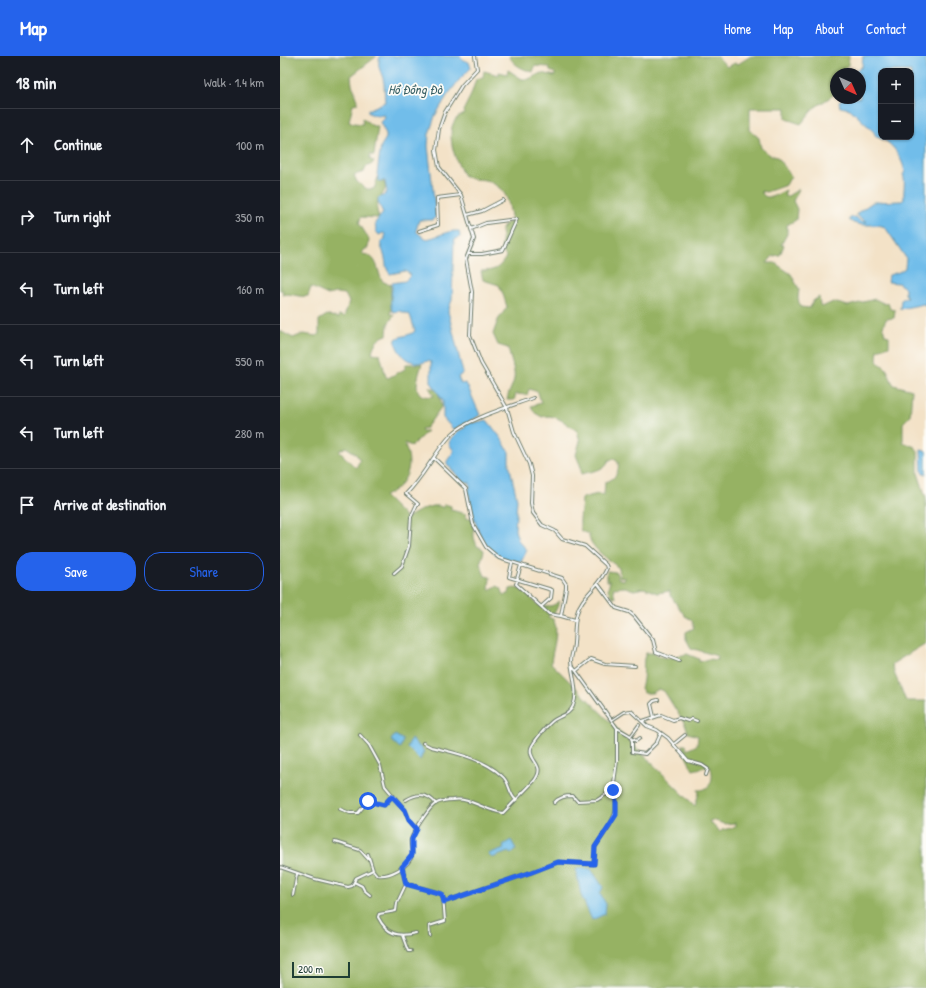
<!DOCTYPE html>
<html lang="en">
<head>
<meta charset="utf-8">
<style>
	:root { --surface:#171b24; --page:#242831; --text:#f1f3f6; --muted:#9ea1a6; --line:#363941; --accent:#2563eb }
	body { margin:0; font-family:"Patrick Hand",sans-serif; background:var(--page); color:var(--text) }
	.controls { position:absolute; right:12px; top:12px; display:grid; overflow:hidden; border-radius:8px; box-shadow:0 1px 3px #0004 }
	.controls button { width:36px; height:36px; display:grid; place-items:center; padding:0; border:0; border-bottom:1px solid var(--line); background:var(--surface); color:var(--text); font:20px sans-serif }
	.compass { position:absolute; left:550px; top:12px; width:36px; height:36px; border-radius:50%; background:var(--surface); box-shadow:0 1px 3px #0004; rotate:135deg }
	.scale { position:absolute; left:12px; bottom:10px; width:58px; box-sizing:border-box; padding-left:4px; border:2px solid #1f3d34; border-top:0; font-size:11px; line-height:14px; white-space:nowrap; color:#1f3d34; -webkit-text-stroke:3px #fdfcf7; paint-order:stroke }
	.stop { position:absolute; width:12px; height:12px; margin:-9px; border:3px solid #2563eb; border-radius:50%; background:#fff }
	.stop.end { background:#2563eb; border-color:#fff; box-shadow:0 1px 4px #0008 }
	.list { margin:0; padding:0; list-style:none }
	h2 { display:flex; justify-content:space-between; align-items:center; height:52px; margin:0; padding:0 16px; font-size:17px }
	h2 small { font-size:13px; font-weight:400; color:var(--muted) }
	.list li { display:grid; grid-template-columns:26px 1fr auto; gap:12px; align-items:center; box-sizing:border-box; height:72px; padding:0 16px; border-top:1px solid var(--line) }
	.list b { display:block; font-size:15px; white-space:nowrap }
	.list em { font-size:13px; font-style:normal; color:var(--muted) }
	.actions { display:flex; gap:8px; padding:12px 16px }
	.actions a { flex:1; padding:9px 0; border:1px solid var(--accent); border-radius:16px; text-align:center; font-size:14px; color:var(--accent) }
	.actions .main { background:var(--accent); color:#fff }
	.icon { flex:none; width:22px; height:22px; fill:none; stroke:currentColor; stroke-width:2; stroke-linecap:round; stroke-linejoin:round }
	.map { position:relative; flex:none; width:646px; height:932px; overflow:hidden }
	header { display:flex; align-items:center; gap:24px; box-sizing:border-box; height:56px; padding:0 20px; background:var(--accent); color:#fff }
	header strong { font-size:19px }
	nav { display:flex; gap:22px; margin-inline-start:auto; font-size:14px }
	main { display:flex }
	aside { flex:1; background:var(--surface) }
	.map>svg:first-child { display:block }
	.forest { fill:#96b264; stroke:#5a784c; fill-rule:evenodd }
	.water { fill:#71bdea; stroke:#487d8f; fill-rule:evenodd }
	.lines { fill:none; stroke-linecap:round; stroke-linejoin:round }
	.street-casing { stroke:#697767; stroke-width:4 }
	.street { stroke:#fff; stroke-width:2 }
	.route { stroke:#2563eb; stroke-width:5 }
	.labels { text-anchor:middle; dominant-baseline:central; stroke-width:3.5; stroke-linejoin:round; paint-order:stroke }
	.water-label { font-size:13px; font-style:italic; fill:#345d62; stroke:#fdfcf7 }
</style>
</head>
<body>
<header>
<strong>Map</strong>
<nav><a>Home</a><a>Map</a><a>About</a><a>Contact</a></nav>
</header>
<main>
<aside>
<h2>18 min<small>Walk · 1.4 km</small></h2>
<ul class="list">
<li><svg class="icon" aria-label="ahead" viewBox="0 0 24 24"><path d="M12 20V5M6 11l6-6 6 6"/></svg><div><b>Continue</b></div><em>100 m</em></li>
<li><svg class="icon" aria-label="right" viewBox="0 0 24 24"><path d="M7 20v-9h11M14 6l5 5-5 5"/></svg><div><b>Turn right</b></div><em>350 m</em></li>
<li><svg class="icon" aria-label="left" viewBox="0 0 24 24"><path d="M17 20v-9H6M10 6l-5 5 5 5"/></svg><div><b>Turn left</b></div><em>160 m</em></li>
<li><svg class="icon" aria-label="left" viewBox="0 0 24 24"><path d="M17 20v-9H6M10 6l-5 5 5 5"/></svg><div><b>Turn left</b></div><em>550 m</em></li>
<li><svg class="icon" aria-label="left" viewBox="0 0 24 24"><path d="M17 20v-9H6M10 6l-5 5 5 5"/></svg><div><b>Turn left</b></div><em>280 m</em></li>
<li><svg class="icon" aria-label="arrive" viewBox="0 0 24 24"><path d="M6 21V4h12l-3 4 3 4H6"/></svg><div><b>Arrive at destination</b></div></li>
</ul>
<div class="actions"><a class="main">Save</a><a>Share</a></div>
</aside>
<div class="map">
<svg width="646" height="932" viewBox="0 0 646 932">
	<rect width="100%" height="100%" fill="#fdfcf7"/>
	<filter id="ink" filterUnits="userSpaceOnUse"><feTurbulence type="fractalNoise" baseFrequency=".025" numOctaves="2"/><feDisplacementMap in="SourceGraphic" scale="8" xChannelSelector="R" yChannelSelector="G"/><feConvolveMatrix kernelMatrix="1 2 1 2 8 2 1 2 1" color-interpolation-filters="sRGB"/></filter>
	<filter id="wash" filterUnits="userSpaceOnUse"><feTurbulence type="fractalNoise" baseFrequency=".012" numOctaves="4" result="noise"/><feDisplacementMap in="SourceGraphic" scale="16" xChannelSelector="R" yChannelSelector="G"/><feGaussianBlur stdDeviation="0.9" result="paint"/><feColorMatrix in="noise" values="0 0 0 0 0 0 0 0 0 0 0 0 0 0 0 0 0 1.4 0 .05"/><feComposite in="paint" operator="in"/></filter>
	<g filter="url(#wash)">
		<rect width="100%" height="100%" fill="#f3e2c7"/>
		<path class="forest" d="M0,0H97L71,20L72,29L75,35V39L78,47L73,48L69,65L73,67L83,68L82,62L93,70H98L94,99H90V104L94,105L92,108L86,111L84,116L74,119L77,126L87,133H94L98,121C114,131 99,139 97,149C96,153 98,159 99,162L81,161L79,167L89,183L88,192L82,195V198C98,199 97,214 102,225L108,228L111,227C110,237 113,250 110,258L114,259L108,268L107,279C99,281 93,288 92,297L100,298L106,321L108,322L125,313L126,308H142C137,323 130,344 154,340L149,331L158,335L162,350L146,372L141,373L142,375H147L132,390L124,387C135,410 127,430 104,440L126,462C137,457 152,445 164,452V448L171,450V454L186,458V462H193L194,482L197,490L203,493L204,495L200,508L205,520L210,521L209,534L217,530L221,532L224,539L229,538L230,533C251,526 253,565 280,545L275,556L269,559L268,561L273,563C280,575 272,594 271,607L415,750L419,737L418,734C431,735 435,721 430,710L413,714C409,707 404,697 402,689H406L407,694L417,689L418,680L408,677L406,670L384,635L379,633L372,637H364L361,632C366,619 361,605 366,597H374L381,601L390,602L407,598L419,603V606L428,603L438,604L437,600L411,592L406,583V576L414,572L412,564L405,560L390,539V535L377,537L364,532L354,534L345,531L333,532L335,542L331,540L328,533L330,525H327V515L336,516L339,523L344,524L345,522L340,521L339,512C328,503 311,493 308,478L301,475C298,466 302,452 302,442L318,438L324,439L325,426C335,424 340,415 338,406L334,403L329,404C324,415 313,415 301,418V411L296,399L300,385L297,375C287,368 275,357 262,361L255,357L251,350L261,347L258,336L249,333L247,339L236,338L234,344H227C228,336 233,330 234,323C236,316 229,299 228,292L218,289L213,278L218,264L227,251L223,238L219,229L203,224L201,215C214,215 219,213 226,201L222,194V173L225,168L232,165C228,146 229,134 208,125C201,122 194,125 184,120C175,105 160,66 184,58L183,55L191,39L196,23L203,21L204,15L219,19V16L227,18L228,14L242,23H249L261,17L275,20V17L270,15L269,11L255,10L253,16C242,13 235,10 229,0H437L447,11L455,7L458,8L471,0H569C568,15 566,11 556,18V35L552,40L534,52L521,68L506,63V52H470V74L479,82L481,92L490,99L497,101L511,120L506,129L486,136L481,135C485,147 498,138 506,134L504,140H508L519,133L513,145L517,153L516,164L507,169V178L501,189H504L500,199L493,200L487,207H495L511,218L519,233L518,242L520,251L530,252L533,245L539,241L540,250L542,251L553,246L568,250L595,243L605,248L608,247L610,253L615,254L614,262L606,263L603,271L605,279L609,280V290L598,294C595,312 600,304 607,314C610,319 610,324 614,329L632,334L630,360L623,367V386L635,391L638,395V417L646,442V587L612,608L615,619L626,645H646V932H0V275L13,282L23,278L36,280L39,278V264L47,259L59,262V259L64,261L69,246L65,238L55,237L48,239L31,231L28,240C18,242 11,236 2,239L3,234H0ZM66,391L75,397L80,404L76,412L59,395ZM433,764L444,768L456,767V771L442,774L440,776L429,765Z"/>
		<path class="water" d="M100,0H180L183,4L189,6L191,12L180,23L167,40L155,60L149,78L148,90L156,161L152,164H139L136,175L145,183C157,182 166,174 179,175L180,181L174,184L172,244L168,255L183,317L178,321L181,328L185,327L187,329L200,359L191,365L192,367L207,364L221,382L229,396V408L237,443L235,474L238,484L247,494L241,506C233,504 224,503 217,499C197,487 192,454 188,434L190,431V427L181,424L167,408V405L174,395L169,388C171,379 179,375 186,371L184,368L174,374L163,362V345L151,326V306L148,305C145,306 142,307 139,307C128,307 114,294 116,283C122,279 130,280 135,275L130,259L120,255L113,256C108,248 113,237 112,227L125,225L131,219L125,215L110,218C104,210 107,207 104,199C103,193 100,192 101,186L105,183V178L103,177L99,179L96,175L95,167L103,157L98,146V142L103,140L107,136L105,125H99L97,118L99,103L101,90L106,82V78L100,66L105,61L104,59L97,60L88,57V54L105,46C104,39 105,29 103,22C100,13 97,11 100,0Z
			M583,0H646V251L644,248L620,253L621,244L627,241L625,238V232L618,227L608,226L609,219L619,216L625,212L626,202L605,171C594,166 579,173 569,164L570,162L576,161L580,165L587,166L577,160V157L593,146L622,145L624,143C623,134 626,126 623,118L625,116C622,102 612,84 596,81L594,76L570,53L560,51L559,46L563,42H580V18H570L582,11ZM601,15H631V81H601Z
			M641,394L646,395V418L642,416Z
			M115,679L123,684L120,692L111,684Z
			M131,683L144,695L140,704L127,691Z
			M231,784L236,793L231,798L228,796L212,802L208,798L224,792L223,789Z
			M302,812L311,813L323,831L320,838L326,848L325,858L312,864L301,839L296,813Z"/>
	</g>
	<g filter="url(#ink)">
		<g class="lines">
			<defs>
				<path id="street" d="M187,159L202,155L223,144
					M139,175L158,169L157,142L181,139
					M188,198H202L223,194L237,163L206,167L191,173
					M154,402L186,433L193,468L206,491L219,502L282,522L286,528V532L281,560L295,564
					M138,448L126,438C144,420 154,397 171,379C186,363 232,350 253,342
					M232,507L229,521L272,534L271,542L262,550
					M114,517L122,510L129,490L131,461L137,448
					M237,523L241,509
					M238,523L236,528L269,558L281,560
					M318,528L336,552L349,556L354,560L373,584L376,596L399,605
					M296,615L311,603L325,608L355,610
					M374,661L371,648L374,645L378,644
					M332,664L344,656L351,655L367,670L377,674L388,682L408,705L422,709L428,713L426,719
					M363,665L381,659L393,664L399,662L408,665L412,663L417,665
					M337,672L351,680L359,669
					M80,679L89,689L100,709L105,730L125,754L129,764L137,773
					M350,680L352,685V696L365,698L377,686L381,677
					M353,683L356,685L360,682
					M143,687L151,691C175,697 203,702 222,720C230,726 228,737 236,744
					M394,688L405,679
					M126,744C137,737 148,737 156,748
					M274,747C279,741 285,740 293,740L297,745L317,744L333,734
					M60,753L70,757H78L88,745L104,749L112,740
					M55,786L80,794L88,803
					M88,798L93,814L97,819C109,821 129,811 132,799C133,794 130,789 131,784C133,776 149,752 155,748C160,745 168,744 173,744C190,741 206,755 223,757L254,725C267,708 248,706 251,692C253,686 269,667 274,664C282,659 289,659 293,650C299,636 292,619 291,605C291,599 294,593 294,587C295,577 294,567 297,557C301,540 320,530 327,512L326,509L305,490L282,483L275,475L262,469L253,457L251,447L252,420L249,408L234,376L227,352L201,307L190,279L192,236L186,203L194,183L181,139L159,111L156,94L159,73L165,56L182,29L197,13L195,0
					M0,811L35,823L68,831L72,830L76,822L93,814
					M122,811L126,828L160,837L163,840L165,865L149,870L150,880
					M74,826L82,830L84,834L90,839
					M126,828L117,847L116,855L99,858L98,861C107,879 118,881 136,877
					M13,839L17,818
					M164,846L252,816L278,806L314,808L315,791L330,769L336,755V745L333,734L337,705V672L293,611
					M122,879L128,895H131"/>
			</defs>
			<use href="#street" class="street-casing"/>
			<use href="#street" class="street"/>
		</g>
	</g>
	<g class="lines" filter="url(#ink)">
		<path class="route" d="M88,745L104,749L112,740L125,754L129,764L137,773L132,783V799L122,811L126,828L162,838L164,846L252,816L278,806L314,808L315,791L336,759V745L333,734"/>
	</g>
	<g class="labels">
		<g class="water-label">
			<text x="135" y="33">Hồ Đồng Đò</text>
		</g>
	</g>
</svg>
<div class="controls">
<button>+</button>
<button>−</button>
</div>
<svg class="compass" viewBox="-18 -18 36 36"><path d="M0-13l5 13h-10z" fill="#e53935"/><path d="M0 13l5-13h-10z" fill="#9ea1a6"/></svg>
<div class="scale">200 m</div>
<div class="stop" style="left:88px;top:745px"></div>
<div class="stop end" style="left:333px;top:734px"></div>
</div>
</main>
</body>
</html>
